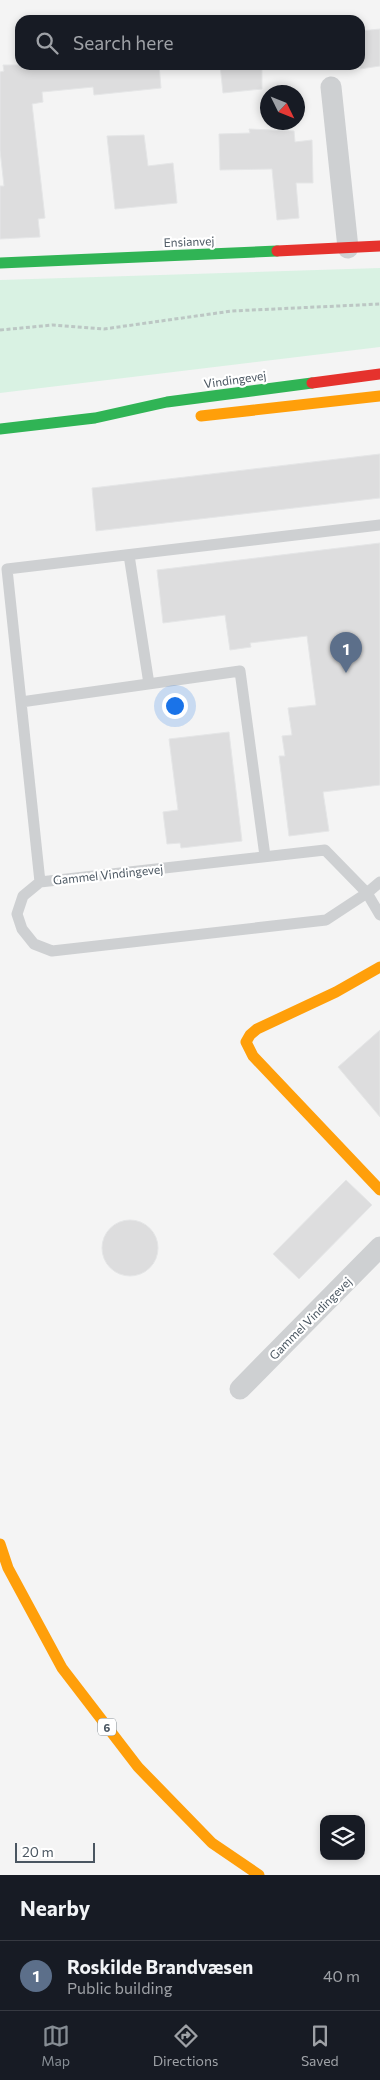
<!DOCTYPE html>
<html lang="en">
<head>
<meta charset="utf-8">
<style>
	:root { --surface:#171b24; --page:#20242c; --text:#f1f3f6; --muted:#9ea1a6; --line:#363941; --accent:#868d94 }
	body { margin:0; font-family:Commissioner,sans-serif; background:var(--page); color:var(--text) }
	.controls { position:absolute; right:15px; bottom:15px; display:grid; overflow:hidden; border-radius:10px; box-shadow:0 2px 8px #0003 }
	.controls button { width:45px; height:45px; display:grid; place-items:center; padding:0; border:0; border-bottom:1px solid var(--line); background:var(--surface); color:var(--text); font:25px sans-serif }
	.compass { position:absolute; left:260px; top:85px; width:45px; height:45px; border-radius:50%; background:var(--surface); box-shadow:0 2px 8px #0003; rotate:133deg }
	.scale { position:absolute; left:15px; bottom:12px; width:80px; box-sizing:border-box; padding-left:5px; border:2px solid #4a5661; border-top:0; font-size:14px; line-height:18px; white-space:nowrap; color:#4a5661; -webkit-text-stroke:4px #fff; paint-order:stroke }
	.you { position:absolute; left:174px; top:705px; width:18px; height:18px; margin:-12px; border:4px solid #fff; border-radius:50%; background:#1a73e8; box-shadow:0 0 0 8px #1a73e833 }
	.badge { display:grid; place-items:center; width:32px; height:32px; border-radius:50%; background:var(--accent); color:#fff; font-size:16px; font-weight:700 }
	.pin { position:absolute; translate:-50% -41px; filter:drop-shadow(0 1px 2px #0008) }
	.pin::after { content:''; position:absolute; top:26px; width:18px; height:15px; background:inherit; clip-path:polygon(0 0,100% 0,50% 100%) }
	.list { margin:0; padding:0; list-style:none }
	h2 { display:flex; justify-content:space-between; align-items:center; height:65px; margin:0; padding:0 20px; font-size:21px }
	h2 small { font-size:16px; font-weight:400; color:var(--muted) }
	.list li { display:grid; grid-template-columns:32px 1fr auto; gap:15px; align-items:center; box-sizing:border-box; height:70px; padding:0 20px; border-top:1px solid var(--line) }
	.list b { display:block; font-size:19px; white-space:nowrap }
	.list p { margin:0; font-size:16px; white-space:nowrap; color:var(--muted) }
	.list em { font-size:16px; font-style:normal; color:var(--muted) }
	.icon { flex:none; width:28px; height:28px; fill:none; stroke:currentColor; stroke-width:2; stroke-linecap:round; stroke-linejoin:round }
	.map { position:relative; flex:none; width:380px; height:1875px; overflow:hidden }
	.search { position:absolute; background:var(--surface); box-shadow:0 2px 8px #0003; left:15px; right:15px; top:15px; height:55px; display:flex; align-items:center; gap:12px; box-sizing:border-box; padding:0 18px; border-radius:15px; color:var(--muted); font-size:19px }
	.sheet { height:135px; background:var(--surface) }
	nav { display:flex; justify-content:space-around; align-items:center; box-sizing:border-box; height:70px; border-top:1px solid var(--line); background:var(--surface); font-size:14px; color:var(--muted) }
	nav a { display:grid; justify-items:center; gap:2px }
	nav .on { color:var(--accent) }
	.map>svg:first-child { display:block }
	.green { fill:#d9f2e3 }
	.building { fill:#ddddde; stroke:#e5e6e7 }
	.lines { fill:none; stroke-linecap:round; stroke-linejoin:round }
	.path { stroke:#bcc7c4; stroke-width:3; stroke-dasharray:4 2.5; stroke-linecap:butt }
	.lane { stroke:#ced0d2; stroke-width:11 }
	.street { stroke:#ced0d2; stroke-width:21 }
	.fast { stroke:#30b455; stroke-width:11 }
	.slow { stroke:#ff9f0a; stroke-width:11 }
	.jam { stroke:#e5322d; stroke-width:11 }
	.labels { text-anchor:middle; dominant-baseline:central; stroke-width:4.5; stroke-linejoin:round; paint-order:stroke }
	.shield { fill:#fff; stroke:#808990; stroke-width:1 }
	.shield-label { font-size:11px; font-weight:bold; fill:#4a5661 }
	.street-label { font-size:12px; fill:#4a5661; stroke:#fff }
</style>
</head>
<body>
<div class="map">
<svg width="380" height="1875" viewBox="0 0 380 1875">
	<rect width="100%" height="100%" fill="#f4f4f4"/>
	<path class="green" d="M380,268V347L0,393V280Z"/>
	<path class="building" d="M380,29V66L360,69V31Z
		M3,65H159L161,88L94,95L93,87L42,92L43,102L32,104L45,218L38,219L40,237L0,239V186H4L0,150V72L4,71Z
		M220,65H262V89L223,93Z
		M249,129L294,131L295,142L312,140L313,183H296L299,218L277,220L272,169L220,170L219,134L250,133Z
		M144,135L148,166L173,163L177,203L115,209L107,136Z
		M380,454V498L96,531L92,488Z
		M380,543V785L323,792L329,831L289,836L279,756H285L282,736L292,735L288,708L316,705L307,636L250,643L251,647L230,650L225,615L163,623L157,570Z
		M229,732L242,841L181,848L180,843L167,844L163,812L178,810L169,739Z
		M380,1030V1117L338,1067Z
		M346,1180L372,1205L299,1279L273,1254Z
		M102 1248a28 28 0 1 1 56 0a28 28 0 1 1-56 0Z"/>
	<g class="lines">
		<path class="path" d="M0,330L53,325L104,329L232,311L380,304"/>
		<path class="lane" d="M129,555L149,684
			M21,702L240,671L265,856
			M325,850L367,893L326,920L52,951L34,944L22,929L17,914L23,896L40,882Z
			M40,882L7,569L380,525
			M380,882L367,893L380,915"/>
		<path class="street" d="M331,87L348,248
			M240,1389L380,1247"/>
		<path class="fast" d="M0,263L277,251
			M0,429L95,418L167,402L312,383"/>
		<path class="slow" d="M201,416L380,396
			M380,967L336,992L257,1029L250,1035L246,1042L253,1056L380,1190
			M0,1544L8,1568L62,1668L138,1767L212,1843L259,1875"/>
		<path class="jam" d="M277,251L380,246
			M312,383L380,374"/>
	</g>
	<g class="labels">
		<rect class="shield" x="98" y="1718.5" width="18" height="17" rx="4"/>
		<g class="shield-label">
			<text x="107" y="1727">6</text>
		</g>
		<g class="street-label">
			<text transform="translate(189 241) rotate(-2)">Ensianvej</text>
			<text transform="translate(235 379) rotate(-8)">Vindingevej</text>
			<text transform="translate(108 874) rotate(-6)">Gammel Vindingevej</text>
			<text transform="translate(310 1318) rotate(-45)">Gammel Vindingevej</text>
		</g>
	</g>
</svg>
<div class="controls">
<button><svg class="icon" aria-label="layers" viewBox="0 0 24 24"><path d="M12 4l9 5-9 5-9-5zM3 14l9 5 9-5"/></svg></button>
</div>
<svg class="compass" viewBox="-18 -18 36 36"><path d="M0-13l5 13h-10z" fill="#e53935"/><path d="M0 13l5-13h-10z" fill="#9ea1a6"/></svg>
<div class="scale">20 m</div>
<div class="you"></div>
<div class="pin badge" style="left:346px;top:673px;background:#5c6f8a">1</div>
<div class="search"><svg class="icon" aria-label="search" viewBox="0 0 24 24"><circle cx="10" cy="10" r="6"/><path d="M15 15l6 6"/></svg>Search here</div>
</div>
<section class="sheet">
<h2>Nearby<small></small></h2>
<ul class="list">
<li><span class="badge" style="background:#5c6f8a">1</span><div><b>Roskilde Brandvæsen</b><p>Public building</p></div><em>40 m</em></li>
</ul>
</section>
<nav>
<a class="on"><svg class="icon" aria-label="map" viewBox="0 0 24 24"><path d="M3 6l6-2 6 2 6-2v14l-6 2-6-2-6 2zM9 4v14M15 6v14"/></svg>Map</a>
<a><svg class="icon" aria-label="directions" viewBox="0 0 24 24"><path d="M12 3l9 9-9 9-9-9zM9 14v-3h6M13 9l2 2-2 2"/></svg>Directions</a>
<a><svg class="icon" aria-label="saved" viewBox="0 0 24 24"><path d="M7 4h10v16l-5-4-5 4z"/></svg>Saved</a>
</nav>
</body>
</html>
